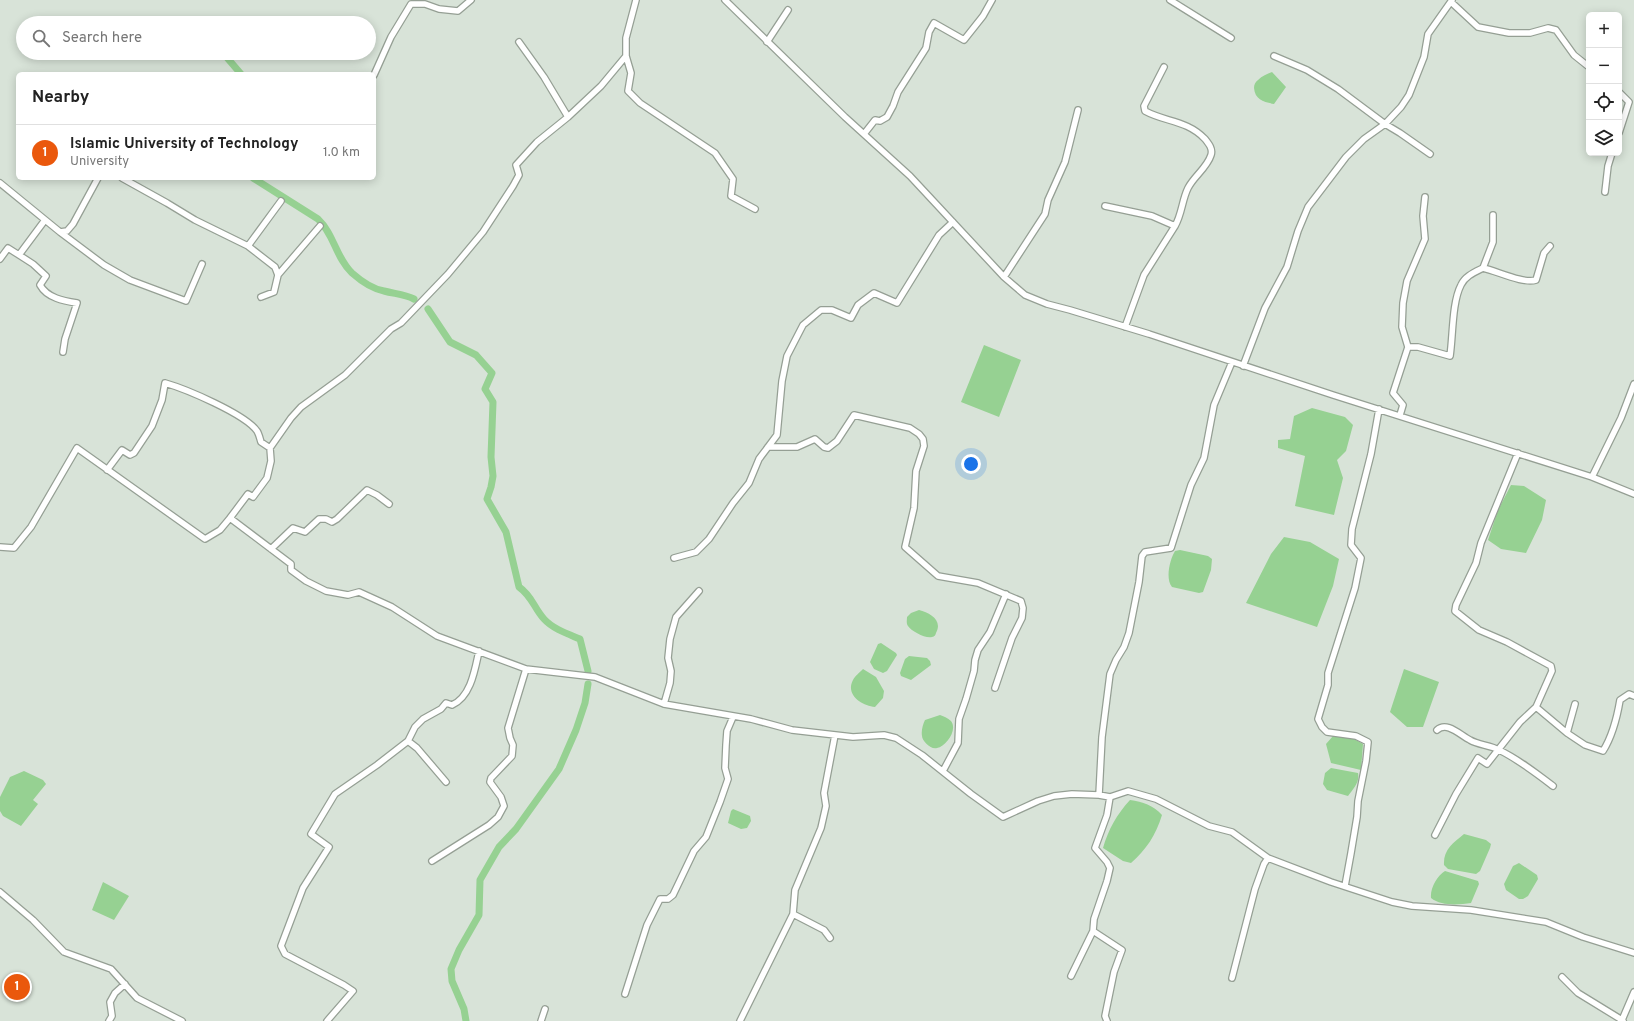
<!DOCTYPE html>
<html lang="en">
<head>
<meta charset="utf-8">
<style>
	:root { --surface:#fff; --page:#f6f6f6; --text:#222; --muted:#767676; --line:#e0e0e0; --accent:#ea580c }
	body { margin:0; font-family:Overpass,sans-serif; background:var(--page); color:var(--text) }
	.controls { position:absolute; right:12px; top:12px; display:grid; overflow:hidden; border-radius:6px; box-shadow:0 2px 10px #0003 }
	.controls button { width:36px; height:36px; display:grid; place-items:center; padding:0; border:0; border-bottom:1px solid var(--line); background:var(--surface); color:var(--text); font:20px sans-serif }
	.you { position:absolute; left:971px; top:464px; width:14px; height:14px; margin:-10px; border:3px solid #fff; border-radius:50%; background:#1a73e8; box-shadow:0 0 0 6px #1a73e833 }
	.badge { display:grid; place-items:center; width:26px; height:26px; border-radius:50%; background:var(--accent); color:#fff; font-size:13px; font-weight:700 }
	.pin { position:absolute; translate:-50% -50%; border:2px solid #fff; box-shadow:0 1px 4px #0006 }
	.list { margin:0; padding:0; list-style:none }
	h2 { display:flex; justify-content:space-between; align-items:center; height:52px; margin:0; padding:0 16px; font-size:17px }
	h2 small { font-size:13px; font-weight:400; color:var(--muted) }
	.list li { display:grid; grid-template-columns:26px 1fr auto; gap:12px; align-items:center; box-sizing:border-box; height:56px; padding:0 16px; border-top:1px solid var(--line) }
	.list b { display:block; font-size:15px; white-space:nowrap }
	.list p { margin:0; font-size:13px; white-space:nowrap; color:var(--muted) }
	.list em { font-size:13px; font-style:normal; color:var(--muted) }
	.icon { flex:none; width:22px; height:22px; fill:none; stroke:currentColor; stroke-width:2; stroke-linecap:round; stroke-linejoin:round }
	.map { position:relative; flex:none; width:1634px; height:1021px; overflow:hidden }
	.search { position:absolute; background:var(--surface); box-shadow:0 2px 10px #0003; left:16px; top:16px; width:360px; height:44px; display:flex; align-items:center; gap:10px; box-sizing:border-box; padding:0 14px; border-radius:22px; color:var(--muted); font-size:15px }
	.panel { position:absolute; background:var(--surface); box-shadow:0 2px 10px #0003; left:16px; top:72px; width:360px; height:108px; border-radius:6px }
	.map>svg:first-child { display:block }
	.water { fill:#96d192 }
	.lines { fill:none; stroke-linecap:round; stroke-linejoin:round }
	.canal { stroke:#96d192; stroke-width:7 }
	.street-casing { stroke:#959f94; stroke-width:8 }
	.street { stroke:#fff; stroke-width:5.5 }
</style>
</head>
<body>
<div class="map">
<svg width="1634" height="1021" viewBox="0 0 1634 1021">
	<rect width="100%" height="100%" fill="#d8e3d8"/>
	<path class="water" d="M1272,72L1286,87L1274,104C1264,102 1255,100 1254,88C1254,85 1255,82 1258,80C1262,76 1267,74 1272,72Z
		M984,345L1021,360L999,417L961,402Z
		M1312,408L1345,417L1353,425L1346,451L1337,460L1343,478L1334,515L1295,506L1305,456L1278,448V440L1290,439L1294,416Z
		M1511,485L1524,486L1546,500L1542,520L1526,553L1501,549L1488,540L1498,510Z
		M1284,537L1310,542L1339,559L1333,586L1317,627L1246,603L1271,554Z
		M1180,550L1208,556L1212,559L1211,570L1203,592L1199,593L1172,587C1165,579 1170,559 1175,551Z
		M919,610C930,613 943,620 936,633C935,636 935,636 932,637C926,639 911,631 908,626C906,623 907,620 907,617L911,613Z
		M881,643L896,653L897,655L887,671L883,673L874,669L870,662L878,644Z
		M909,656L927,658L930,661L931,665L911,680L901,676L900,673L905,659Z
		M863,669L876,677L884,691L883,698L875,707C862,706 845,695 853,680C855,676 860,672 863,669Z
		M1404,669L1439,682L1423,727H1407L1390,712Z
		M940,715C943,716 948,718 951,721C958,730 946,746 937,748C931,750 922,741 922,736C921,731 923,724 925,720Z
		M1333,736H1349L1363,744L1361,770L1331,763L1326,744Z
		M1331,768L1358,773C1360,782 1353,789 1348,796L1327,790L1323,784L1325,773Z
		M24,771L43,780L46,784L33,800L38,804L21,826L3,816L0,811V797L10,777Z
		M1130,800C1143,802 1153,805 1162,815C1156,835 1146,850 1131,863L1123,861L1103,848C1108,830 1117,814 1130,800Z
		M733,809L750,816L751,821L747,828L741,829L728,823L731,811Z
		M1464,834L1486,840L1491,844L1490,848L1480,871L1476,874L1448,869L1444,865C1443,850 1453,843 1464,834Z
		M1519,863L1537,875L1538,879L1528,896L1523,899H1519L1506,890L1504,884L1513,866Z
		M1445,871L1478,881L1479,884L1471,903C1458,905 1441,906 1431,898C1430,888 1437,876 1445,871Z
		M103,882L129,896L114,920L92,910Z"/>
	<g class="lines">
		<path class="canal" d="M223,53L241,74
			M253,178L318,219C334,234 336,258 352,273C361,281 373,289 384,291C395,294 404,294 414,299
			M428,309L450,342L476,355L492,373L485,389L493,402L491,457L493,476L491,487L487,499L506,532L519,587C532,596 534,608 544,619C553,629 568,634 580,639L588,671
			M466,1021L464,1009L452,981L451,969L459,950L479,915L480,880L499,847L516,829L559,769L576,730L585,703L588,684"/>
		<defs>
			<path id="street" d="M725,0L845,117L910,176L1004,277L1025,295L1047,304L1070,310L1149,334L1333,395L1592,477L1634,494
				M1170,0L1231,38
				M1451,2L1478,27L1509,33H1530L1548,28L1556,30L1574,55L1589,67
				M519,42L544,77L568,117
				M767,42L788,10
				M626,56L631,73L628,91L640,103L715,153L733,179L731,196L755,209
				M1274,56L1307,70L1338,89L1385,124L1400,133L1430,154
				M374,75L391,37L411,4H425L439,9L458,11L471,0
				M1619,92L1629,102L1619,133
				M864,134L875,120L880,121L887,117L893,106L898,92L926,48L929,32L934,23L964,40L983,16L992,0
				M122,178L167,203L195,220L248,246L275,267L278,275L274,292L261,297
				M0,183L60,232L67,231L73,224L98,178
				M1605,192L1608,166L1612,153
				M1105,206L1152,216L1175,226C1182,214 1182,200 1188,188C1194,176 1207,168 1211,155C1213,149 1209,144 1205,139C1187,120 1165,122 1145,111L1144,106L1164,67
				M45,220L19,255L33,264L46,276L40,285C47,298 64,301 77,303L65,339L63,352
				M60,232L104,265L130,280L186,301L202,264
				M248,246L281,201
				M0,259L8,248L19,255
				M1483,268C1497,271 1523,284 1536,280L1544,253L1550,246
				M278,275L320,226
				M1004,277L1045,214L1048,200L1065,162L1078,110
				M1125,327L1144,275L1175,226
				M1408,347H1418L1450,356C1453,336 1452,302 1461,285C1465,276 1475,272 1483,268L1493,242V215
				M1243,366L1265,308L1287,267L1298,231L1308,207L1346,157L1364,139L1385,124L1401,107L1409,95L1424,57L1428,34L1452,0
				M1400,415L1403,405L1393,393L1408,347L1402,327L1403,303L1407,281L1425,239L1423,216L1425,197
				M768,447H797L815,439L824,447L828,448L837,441L854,415L910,428L919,434L923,439L924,446L916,471L914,508L905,547L938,576L978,583L1021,601L1023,608L1022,618L1012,638L995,688
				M107,470L122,450L130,455L134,453L152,426L162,400L165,383C186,389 245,414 257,431C259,434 260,439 261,442L270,448
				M1592,477L1621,418L1634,384
				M230,518L248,494L253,497L267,478L271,461L270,448L291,418L301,407L345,375L391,329L401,323L448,274L483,232L513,186L519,175L516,165L537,142L568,117L601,86L626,56V38L636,0
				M0,547L14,548L31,527L77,448L205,539L220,530L230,518L291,564V570L306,581L326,591L348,595L359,592L392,607L437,636L526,669L595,677L664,704L751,719L792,730L853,737L884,735L896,738L922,755L971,794L1003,817L1038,801L1054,796L1072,794L1099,795L1110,797L1128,791L1156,799L1209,826L1232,832L1268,858
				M271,549L293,528L305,532L319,519H326L332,522L337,519L367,490L377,495L389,504
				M674,558L696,552L709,539L733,503L749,483L759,459L777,435L782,381L787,356L803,325L821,310H832L851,318L858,305L874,293L897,303L939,235L953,222
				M664,704L670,683L671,671L668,658L670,639L676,617L699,591
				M1575,704L1567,733L1585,745L1603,751C1613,735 1617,718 1620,700L1629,694L1634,696
				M1536,707L1567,733
				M1437,730C1447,721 1460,735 1470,740C1478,745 1490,745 1499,750C1518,759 1536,773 1553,786
				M408,741L415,727L423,719L441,709L446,703L452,705C471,697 475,669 479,651
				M943,771L958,743L959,719L966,699L974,671L975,660L978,650L990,632L1006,594
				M1099,795L1102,737L1110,674L1116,660L1124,647L1129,633L1139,582L1142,556L1145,552L1171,548L1191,485L1204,458L1214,405L1232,362
				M1435,835L1456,794L1478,758L1487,764L1520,722L1536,707L1552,671L1551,666L1507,642L1479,630L1455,611L1456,605L1476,563L1481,543L1518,453
				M432,861L489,825L498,817L504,806L501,797L490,782L491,778L512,756L513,745L510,738L508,728L526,669
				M1345,886L1351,853L1357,817L1358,801L1366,761L1368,742L1356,736L1327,732L1322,727L1318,719L1328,685V673L1355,588L1361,558L1351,545L1352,529L1371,454L1379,409
				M0,892L33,920L64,952L111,969L137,998L182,1021
				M1093,931L1122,950L1114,972L1105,1016L1107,1021
				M830,938L824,930L793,914L795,890L821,828L826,806L824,793L835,735
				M1071,976L1093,931L1094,919L1107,881L1110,868L1107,862L1095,848L1107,815L1110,797
				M1562,977L1578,993L1622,1020
				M1232,978L1255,889L1264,864L1268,858L1331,882L1392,902L1412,906L1471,910L1546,922L1583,937L1634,953
				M625,994L647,925L660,899H668L673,895L694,851L706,837L720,802L728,779L725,768L726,745L727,731L733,717
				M109,1021L112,1016L110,1002L115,993L125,984
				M327,1021L353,991L344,985L285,954L281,946L303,888L329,847L311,834L335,794L377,765L408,741L417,748L446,782
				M541,1021L545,1009
				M740,1021L793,914
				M1623,1021L1622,1020L1634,992"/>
		</defs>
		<use href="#street" class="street-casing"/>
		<use href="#street" class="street"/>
	</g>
</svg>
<div class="controls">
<button>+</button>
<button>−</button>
<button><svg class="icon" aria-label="locate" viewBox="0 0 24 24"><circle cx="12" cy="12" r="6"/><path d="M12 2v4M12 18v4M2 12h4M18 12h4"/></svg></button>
<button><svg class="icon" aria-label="layers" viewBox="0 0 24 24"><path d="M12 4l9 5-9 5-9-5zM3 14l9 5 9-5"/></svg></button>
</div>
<div class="you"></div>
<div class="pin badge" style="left:17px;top:987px">1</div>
<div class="search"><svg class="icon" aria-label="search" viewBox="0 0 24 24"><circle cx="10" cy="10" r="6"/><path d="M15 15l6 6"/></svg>Search here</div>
<section class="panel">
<h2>Nearby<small></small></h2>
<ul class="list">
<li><span class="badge">1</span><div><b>Islamic University of Technology</b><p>University</p></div><em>1.0 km</em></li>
</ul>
</section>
</div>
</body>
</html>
